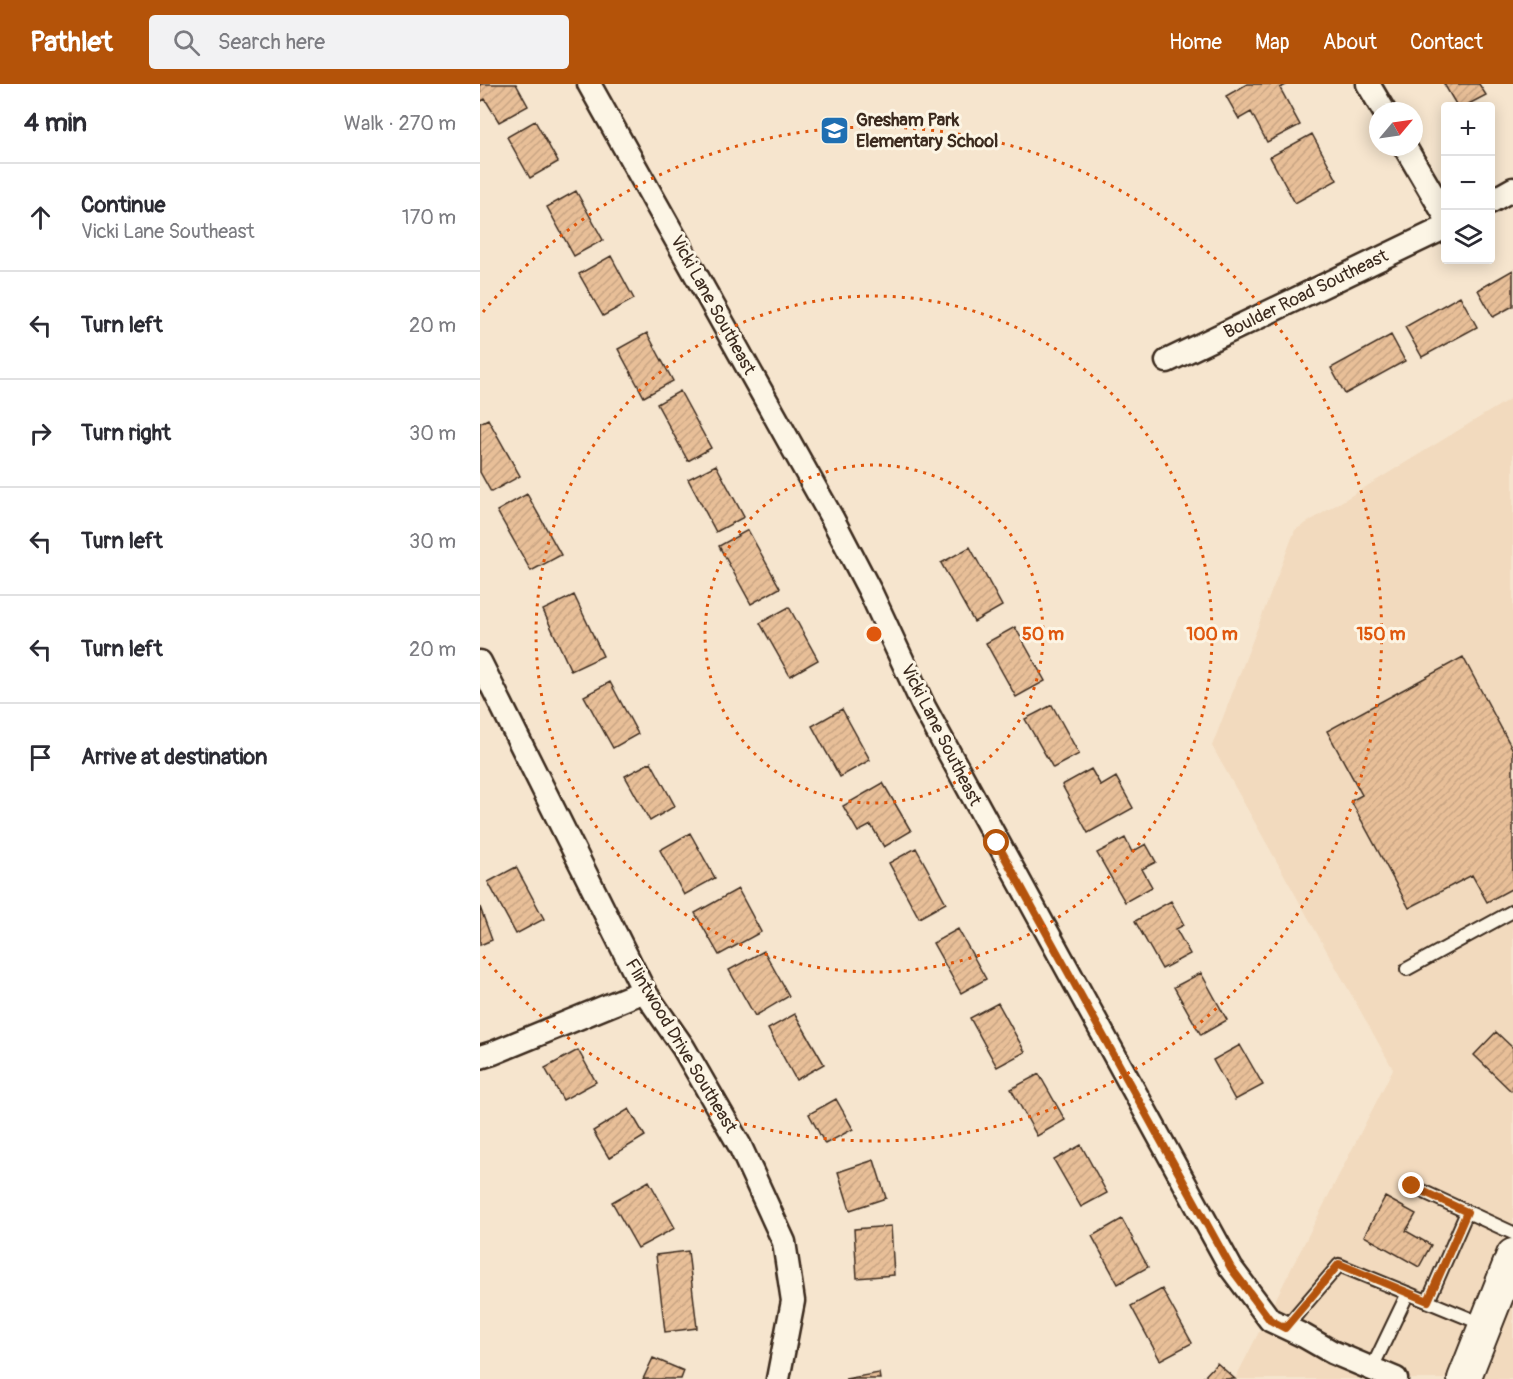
<!DOCTYPE html>
<html lang="en">
<head>
<meta charset="utf-8">
<style>
	:root { --surface:#fff; --page:#f2f2f3; --text:#2b2b33; --muted:#7c7c81; --line:#e1e1e2; --accent:#b45309 }
	body { margin:0; font-family:Pangolin,sans-serif; background:var(--page); color:var(--text) }
	.controls { position:absolute; right:18px; top:18px; display:grid; overflow:hidden; border-radius:6px; box-shadow:0 3px 15px #0003 }
	.controls button { width:54px; height:54px; display:grid; place-items:center; padding:0; border:0; border-bottom:2px solid var(--line); background:var(--surface); color:var(--text); font:30px sans-serif }
	.compass { position:absolute; left:889px; top:18px; width:54px; height:54px; border-radius:50%; background:var(--surface); box-shadow:0 3px 15px #0003; rotate:61deg }
	.stop { position:absolute; width:18px; height:18px; margin:-14px; border:4px solid #b45309; border-radius:50%; background:#fff }
	.stop.end { background:#b45309; border-color:#fff; box-shadow:0 2px 6px #0008 }
	.list { margin:0; padding:0; list-style:none }
	h2 { display:flex; justify-content:space-between; align-items:center; height:78px; margin:0; padding:0 24px; font-size:26px }
	h2 small { font-size:20px; font-weight:400; color:var(--muted) }
	.list li { display:grid; grid-template-columns:39px 1fr auto; gap:18px; align-items:center; box-sizing:border-box; height:108px; padding:0 24px; border-top:2px solid var(--line) }
	.list b { display:block; font-size:22px; white-space:nowrap }
	.list p { margin:0; font-size:20px; white-space:nowrap; color:var(--muted) }
	.list em { font-size:20px; font-style:normal; color:var(--muted) }
	.icon { flex:none; width:33px; height:33px; fill:none; stroke:currentColor; stroke-width:2; stroke-linecap:round; stroke-linejoin:round }
	.map { position:relative; flex:none; width:1033px; height:1295px; overflow:hidden }
	header { display:flex; align-items:center; gap:36px; box-sizing:border-box; height:84px; padding:0 30px; background:var(--accent); color:#fff }
	header strong { font-size:28px }
	nav { display:flex; gap:33px; margin-inline-start:auto; font-size:21px }
	.search { width:420px; height:54px; background:var(--page); display:flex; align-items:center; gap:15px; box-sizing:border-box; padding:0 21px; border-radius:6px; color:var(--muted); font-size:22px }
	main { display:flex }
	aside { flex:1; background:var(--surface) }
	.map>svg:first-child { display:block }
	.built { fill:#f2dabe }
	.building { fill:url(#building-hatch); stroke:#3b2a1e; stroke-width:1.5 }
	.lines { fill:none; stroke-linecap:round; stroke-linejoin:round }
	.lane-casing { stroke:#3b2a1e; stroke-width:16 }
	.street-casing { stroke:#3b2a1e; stroke-width:27 }
	.secondary-casing { stroke:#3b2a1e; stroke-width:36 }
	.lane { stroke:#fcf5e5; stroke-width:12 }
	.street { stroke:#fcf5e5; stroke-width:22 }
	.secondary { stroke:#fcf5e5; stroke-width:32 }
	.route { stroke:#b45309; stroke-width:8 }
	.ring { fill:none; stroke:#df570d; stroke-width:3; stroke-dasharray:3 6 }
	.labels { text-anchor:middle; dominant-baseline:central; stroke-width:6; stroke-linejoin:round; paint-order:stroke }
	.poi-label { font-size:18px; font-weight:bold; fill:#3b2a1e; stroke:#fcf5e5; text-anchor:start }
	.street-label { font-size:18px; fill:#3b2a1e; stroke:#fcf5e5 }
	.centre { fill:#df570d; stroke:#fcf5e5; stroke-width:3 }
	.ring-label { font-size:18px; text-anchor:middle; font-weight:bold; fill:#df570d; stroke:#fcf5e5; stroke-width:6; stroke-linejoin:round; paint-order:stroke }
</style>
</head>
<body>
<header>
<strong>Pathlet</strong>
<div class="search"><svg class="icon" aria-label="search" viewBox="0 0 24 24"><circle cx="10" cy="10" r="6"/><path d="M15 15l6 6"/></svg>Search here</div>
<nav><a>Home</a><a>Map</a><a>About</a><a>Contact</a></nav>
</header>
<main>
<aside>
<h2>4 min<small>Walk · 270 m</small></h2>
<ul class="list">
<li><svg class="icon" aria-label="ahead" viewBox="0 0 24 24"><path d="M12 20V5M6 11l6-6 6 6"/></svg><div><b>Continue</b><p>Vicki Lane Southeast</p></div><em>170 m</em></li>
<li><svg class="icon" aria-label="left" viewBox="0 0 24 24"><path d="M17 20v-9H6M10 6l-5 5 5 5"/></svg><div><b>Turn left</b></div><em>20 m</em></li>
<li><svg class="icon" aria-label="right" viewBox="0 0 24 24"><path d="M7 20v-9h11M14 6l5 5-5 5"/></svg><div><b>Turn right</b></div><em>30 m</em></li>
<li><svg class="icon" aria-label="left" viewBox="0 0 24 24"><path d="M17 20v-9H6M10 6l-5 5 5 5"/></svg><div><b>Turn left</b></div><em>30 m</em></li>
<li><svg class="icon" aria-label="left" viewBox="0 0 24 24"><path d="M17 20v-9H6M10 6l-5 5 5 5"/></svg><div><b>Turn left</b></div><em>20 m</em></li>
<li><svg class="icon" aria-label="arrive" viewBox="0 0 24 24"><path d="M6 21V4h12l-3 4 3 4H6"/></svg><div><b>Arrive at destination</b></div></li>
</ul>
</aside>
<div class="map">
<svg width="1033" height="1295" viewBox="0 0 1033 1295">
	<defs>
		<pattern id="building-hatch" width="6" height="6" patternUnits="userSpaceOnUse" patternTransform="scale(1.5)"><rect width="6" height="6" fill="#e8bf98"/><path d="M-1 1l2-2M0 6l6-6M5 7l2-2" fill="none" stroke="#c8a483"/></pattern>
	</defs>
	<rect width="100%" height="100%" fill="#f6e5ce"/>
	<filter id="ink" filterUnits="userSpaceOnUse"><feTurbulence type="fractalNoise" baseFrequency=".0167" numOctaves="2"/><feDisplacementMap in="SourceGraphic" scale="12" xChannelSelector="R" yChannelSelector="G"/><feConvolveMatrix kernelMatrix="1 2 1 2 8 2 1 2 1" color-interpolation-filters="sRGB"/></filter>
	<g filter="url(#ink)">
		<path class="built" d="M1033,313V1295H755L913,985L732,662L815,446Z"/>
		<path class="building" d="M0,0H36L48,22L19,38L5,15L0,18Z
			M767,0H808L800,4L820,41L787,58L771,28L759,35L746,12Z
			M964,0H999L1006,11L985,22H977Z
			M55,37L78,78L50,94L27,53Z
			M832,50L857,96L815,119L790,73Z
			M96,107L123,156L94,172L67,123Z
			M131,172L154,215L123,232L99,190Z
			M1033,186V222L1013,233L998,206Z
			M980,212L997,243L942,273L925,243Z
			M167,249L193,297L164,313L138,265Z
			M911,251L925,277L865,310L851,284Z
			M200,307L231,364L208,377L177,320Z
			M8,335L40,392L11,408L0,388V339Z
			M236,381L264,433L236,448L208,395Z
			M47,410L81,471L51,487L17,427Z
			M268,446L300,504L271,520L239,462Z
			M490,463L522,522L494,538L461,479Z
			M94,511L123,572L91,587L63,526Z
			M309,523L338,576L310,592L280,539Z
			M535,543L565,597L536,613L506,559Z
			M983,573L1033,666V804L1007,818L992,791L929,824L871,717L882,711L847,647Z
			M130,598L158,650L133,664L104,612Z
			M572,621L599,670L573,684L545,635Z
			M362,625L390,676L360,693L332,642Z
			M171,678L195,722L170,737L145,692Z
			M611,685L621,702L636,693L653,724L608,749L582,701Z
			M403,699L431,747L404,763L391,741L378,748L363,722Z
			M210,749L235,794L204,811L180,766Z
			M645,754L652,768L666,760L676,778L662,785L672,803L645,818L617,769Z
			M436,764L466,819L439,834L409,779Z
			M36,783L64,835L36,850L8,798Z
			M258,805L281,848L239,871L215,829Z
			M691,817L704,841L696,845L710,870L682,885L655,837Z
			M0,823L12,856L0,861Z
			M478,845L506,895L481,909L453,859Z
			M284,867L309,912L275,932L249,886Z
			M721,889L747,936L721,951L694,903Z
			M518,919L545,968L517,983L490,934Z
			M315,930L344,980L316,996L288,945Z
			M1016,948L1033,964V1005L1031,1007L994,971Z
			M760,961L783,1001L755,1016L733,976Z
			M98,966L116,998L83,1016L65,984Z
			M559,990L585,1036L557,1052L531,1005Z
			M356,1015L373,1045L345,1060L329,1030Z
			M149,1025L165,1052L129,1074L113,1047Z
			M601,1061L627,1109L601,1123L574,1076Z
			M394,1076L406,1114L370,1126L358,1088Z
			M169,1097L195,1144L158,1164L132,1118Z
			M905,1113L936,1130L926,1147L951,1161L939,1183L884,1152Z
			M642,1135L668,1183L638,1200L612,1152Z
			M411,1142L414,1191L377,1194L374,1145Z
			M208,1167L217,1244L185,1248L176,1171Z
			M682,1205L712,1259L680,1276L651,1222Z
			M173,1274L204,1287L201,1295H163Z
			M737,1279L755,1295H722Z
			M399,1289L400,1295H365Z"/>
		<g class="lines">
			<defs>
				<path id="lane" d="M927,885L1033,827
					M931,1102L1033,1149
					M948,1217L987,1128
					M805,1244L859,1181L1005,1241
					M892,1284L928,1209"/>
				<path id="street" d="M109,0L352,434L391,509L444,623L751,1184L790,1236L824,1252L852,1268L916,1295
					M888,0L904,27
					M925,63L966,133
					M1010,118L1033,105
					M687,277L966,143
					M0,578L164,907L203,963L260,1062L304,1158L313,1217L298,1295
					M0,973L13,969L164,907"/>
				<path id="secondary" d="M984,1295L1033,1171"/>
			</defs>
			<use href="#lane" class="lane-casing"/>
			<use href="#street" class="street-casing"/>
			<use href="#secondary" class="secondary-casing"/>
			<use href="#lane" class="lane"/>
			<use href="#street" class="street"/>
			<use href="#secondary" class="secondary"/>
		</g>
	</g>
	<g class="lines" filter="url(#ink)">
		<path class="route" d="M517,759L751,1184L790,1236L805,1244L859,1180L948,1217L987,1128L932,1102"/>
	</g>
	<g class="ring">
		<circle cx="394" cy="550" r="169"/>
		<circle cx="394" cy="550" r="338"/>
		<path d="M3 228A507 507 0 1 1 3 872"/>
	</g>
	<defs>
		<symbol id="school-square" viewBox="-11 -11 22 22"><rect x="-9" y="-9" width="18" height="18" rx="4" fill="#1f6fb2" stroke="#fcf5e5"/><path d="M0-5L7-2L0 1L-7-2ZM-4 1L0 2.5L4 1V4Q0 6-4 4Z" fill="#fff"/></symbol>
	</defs>
	<g fill-rule="evenodd">
		<use href="#school-square" x="338" y="30" width="33" height="33"/>
	</g>
	<g class="labels">
		<g class="poi-label">
			<text x="376" y="36">Gresham Park<tspan x="376" dy="21">Elementary School</tspan></text>
		</g>
		<g class="street-label">
			<text transform="translate(826 210) rotate(-26)">Boulder Road Southeast</text>
			<text transform="translate(233 221) rotate(61)">Vicki Lane Southeast</text>
			<text transform="translate(461 651) rotate(63)">Vicki Lane Southeast</text>
			<text transform="translate(201 962) rotate(59)">Flintwood Drive Southeast</text>
		</g>
	</g>
	<circle cx="394" cy="550" r="9" class="centre"/>
	<g class="ring-label">
		<text x="563" y="556">50 m</text>
		<text x="732" y="556">100 m</text>
		<text x="901" y="556">150 m</text>
	</g>
</svg>
<div class="controls">
<button>+</button>
<button>−</button>
<button><svg class="icon" aria-label="layers" viewBox="0 0 24 24"><path d="M12 4l9 5-9 5-9-5zM3 14l9 5 9-5"/></svg></button>
</div>
<svg class="compass" viewBox="-18 -18 36 36"><path d="M0-13l5 13h-10z" fill="#e53935"/><path d="M0 13l5-13h-10z" fill="#7c7c81"/></svg>
<div class="stop" style="left:517px;top:759px"></div>
<div class="stop end" style="left:932px;top:1102px"></div>
</div>
</main>
</body>
</html>
